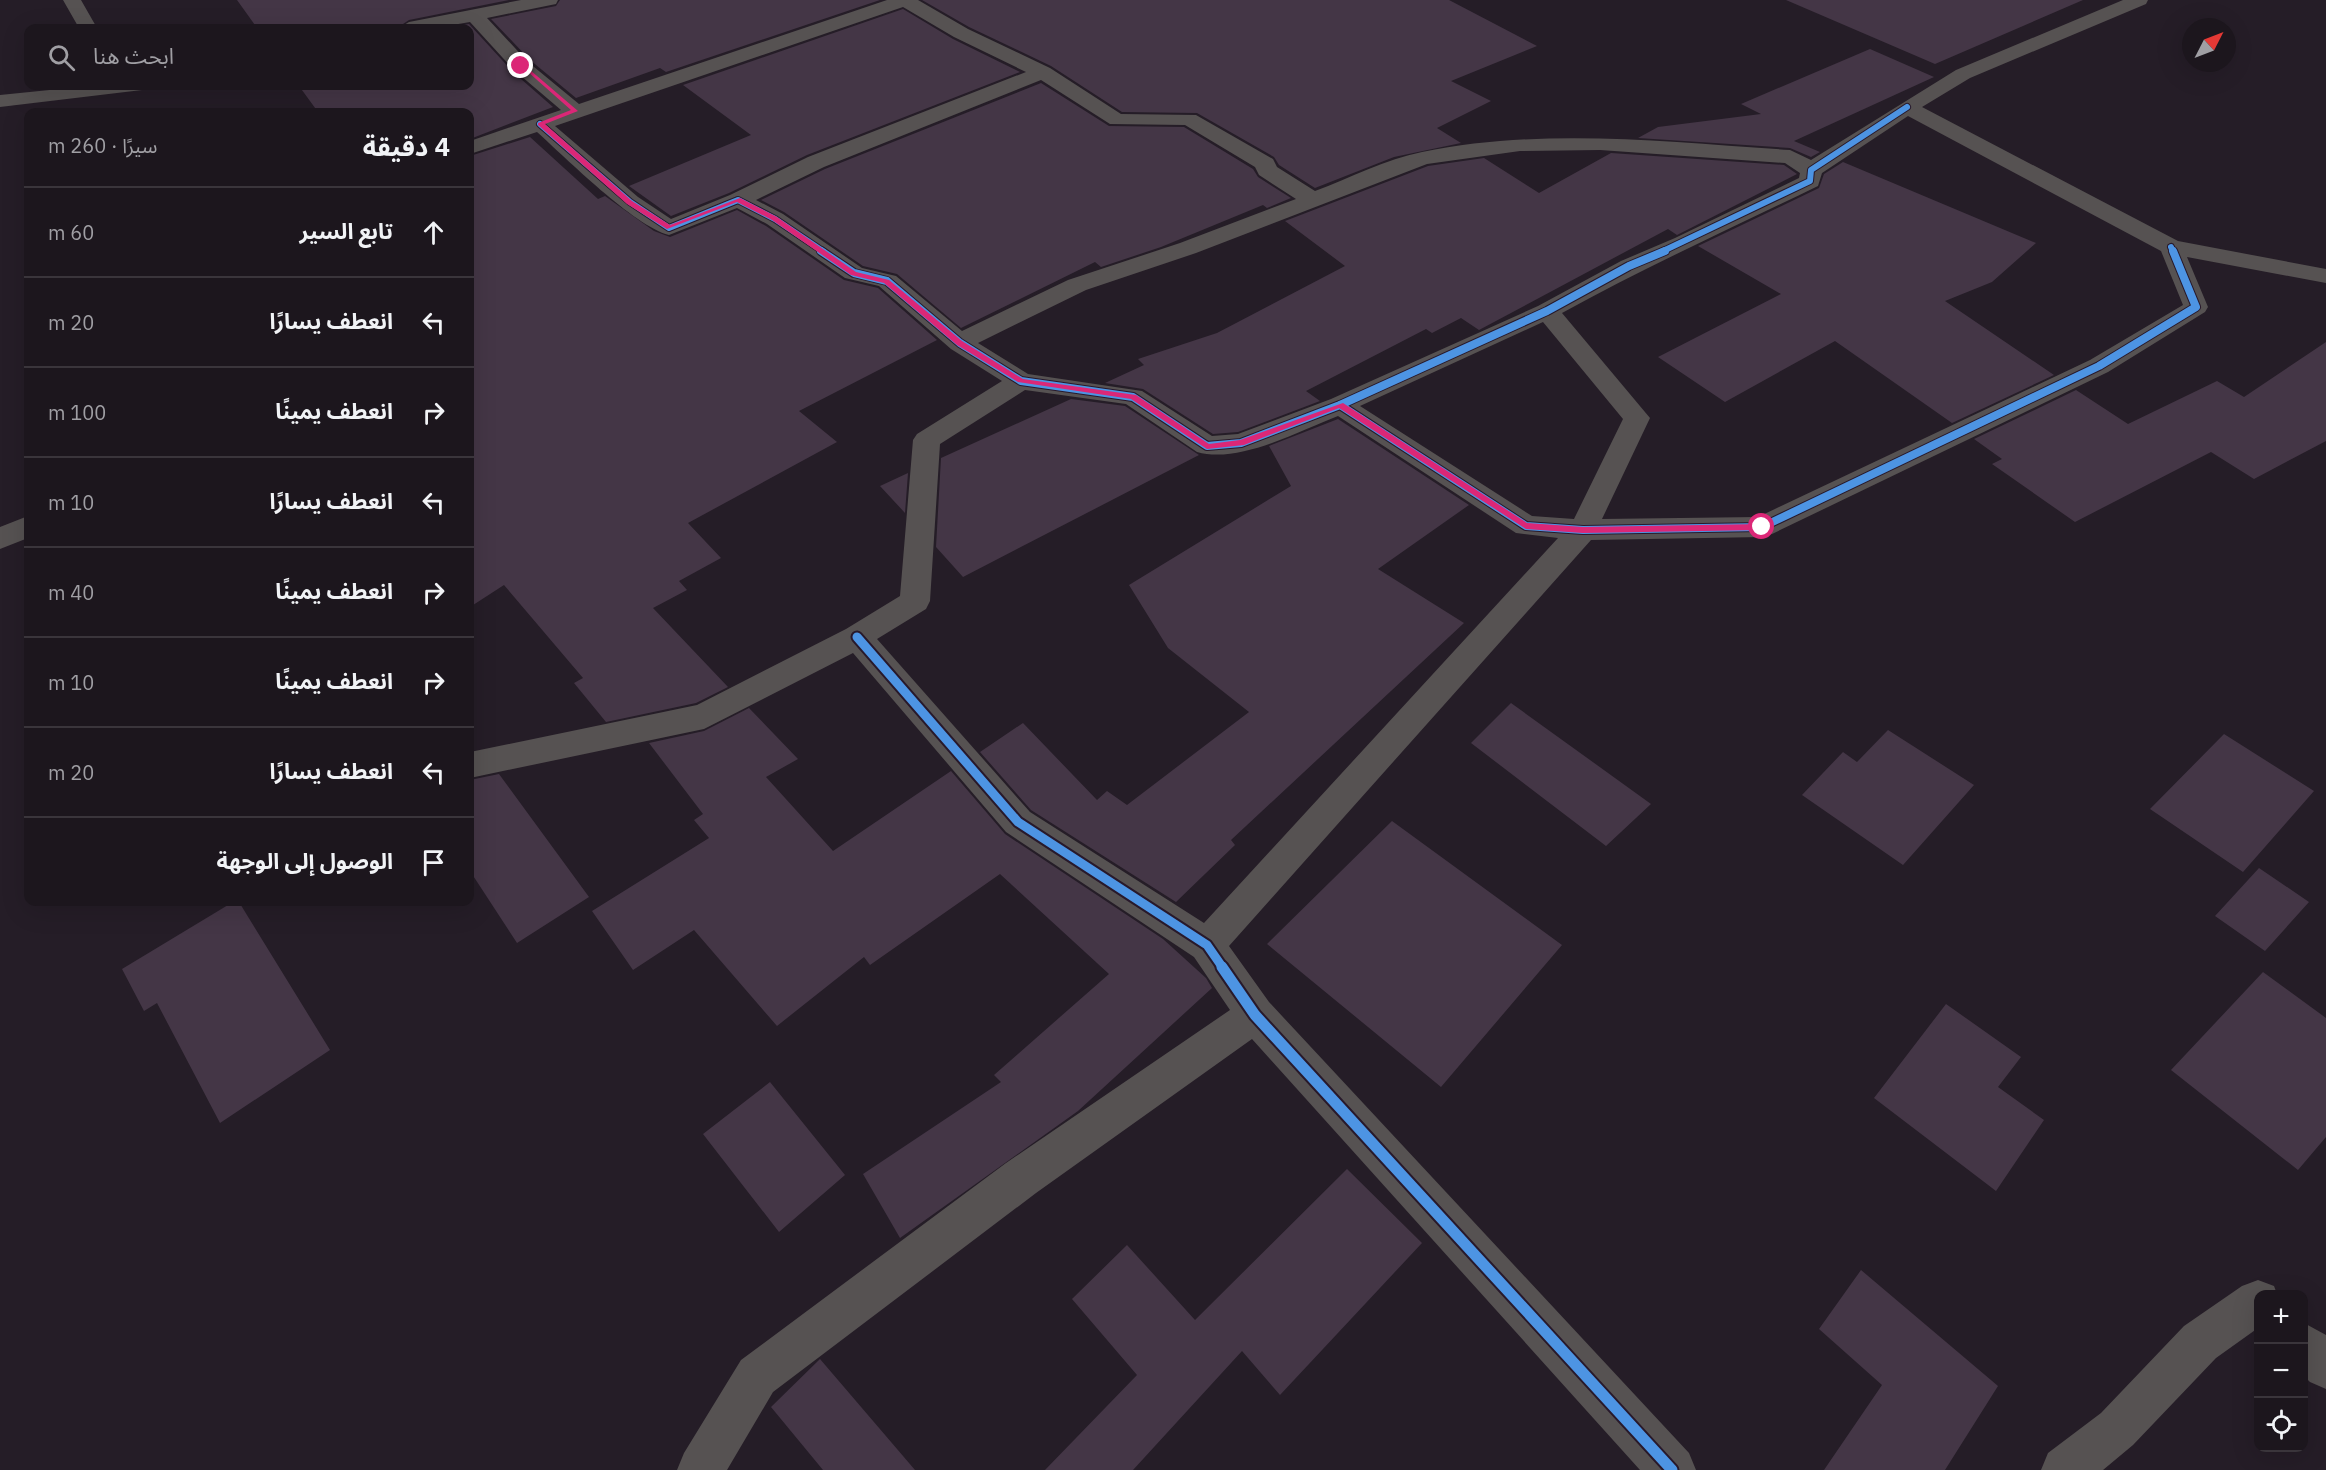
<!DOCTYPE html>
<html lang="ar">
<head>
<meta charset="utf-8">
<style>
	:root { --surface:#1c161d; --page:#251f26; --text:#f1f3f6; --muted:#a09fa4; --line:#3a353b }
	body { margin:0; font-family:"IBM Plex Sans","Noto Sans Arabic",sans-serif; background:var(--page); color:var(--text); direction:rtl }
	.controls { position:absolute; right:18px; bottom:18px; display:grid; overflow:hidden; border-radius:12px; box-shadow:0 6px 24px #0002 }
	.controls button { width:54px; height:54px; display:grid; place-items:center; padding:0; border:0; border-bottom:2px solid var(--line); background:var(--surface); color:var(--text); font:30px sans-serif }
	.compass { position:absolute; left:2182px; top:18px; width:54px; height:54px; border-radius:50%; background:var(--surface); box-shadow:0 6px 24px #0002; rotate:48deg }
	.stop { position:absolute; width:18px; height:18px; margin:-14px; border:4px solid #db2777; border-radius:50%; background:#fff }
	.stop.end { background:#db2777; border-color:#fff; box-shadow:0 2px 6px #0008 }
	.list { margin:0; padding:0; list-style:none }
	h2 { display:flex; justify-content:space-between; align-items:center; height:78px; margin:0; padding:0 24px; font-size:26px }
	h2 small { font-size:20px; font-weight:400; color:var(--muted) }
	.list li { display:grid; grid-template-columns:39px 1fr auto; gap:18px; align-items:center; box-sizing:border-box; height:90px; padding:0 24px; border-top:2px solid var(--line) }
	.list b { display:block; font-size:22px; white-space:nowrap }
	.list em { font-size:20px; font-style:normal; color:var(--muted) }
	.icon { flex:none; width:33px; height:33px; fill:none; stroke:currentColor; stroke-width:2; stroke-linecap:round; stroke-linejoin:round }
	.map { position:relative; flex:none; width:2326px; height:1470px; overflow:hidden; direction:ltr }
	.search { position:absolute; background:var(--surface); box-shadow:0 6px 24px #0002; left:24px; top:24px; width:450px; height:66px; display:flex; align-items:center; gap:15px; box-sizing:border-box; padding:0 21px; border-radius:12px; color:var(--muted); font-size:22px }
	.panel { position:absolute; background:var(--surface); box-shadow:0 6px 24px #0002; left:24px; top:108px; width:450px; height:798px; border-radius:12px; direction:rtl }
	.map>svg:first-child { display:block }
	.building { fill:#443646 }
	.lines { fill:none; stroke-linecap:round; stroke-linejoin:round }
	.minor { fill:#565252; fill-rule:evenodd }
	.cycleway-far3-casing { stroke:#28192b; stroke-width:8 }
	.cycleway-far2-casing { stroke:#28192b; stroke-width:10 }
	.cycleway-far1-casing { stroke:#28192b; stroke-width:13 }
	.cycleway-casing { stroke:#28192b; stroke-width:15 }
	.cycleway-far3 { stroke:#4d94e3; stroke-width:6 }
	.cycleway-far2 { stroke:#4d94e3; stroke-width:8 }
	.cycleway-far1 { stroke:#4d94e3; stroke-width:9 }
	.cycleway { stroke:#4d94e3; stroke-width:11 }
	.route { fill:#db2777 }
</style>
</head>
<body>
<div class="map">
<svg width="2326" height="1470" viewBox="0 0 2326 1470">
	<rect width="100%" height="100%" fill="#251d27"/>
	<path class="building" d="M237,0H509L409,20L397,28H257Z
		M560,0H880L666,72L660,68L576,98L530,60L491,19L556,6Z
		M922,0H1449L1537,46L1451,81L1491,101L1437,128L1461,143L1394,157L1315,188L1279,165L1274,157L1197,113L1122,112L1051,66L969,27Z
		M1786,0H2083L1935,64Z
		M903,9L953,39L1020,72L807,155L729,193L671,216L629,186L751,135L683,85Z
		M469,24L513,72L553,107L470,139V112H318L299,86H470V28H445Z
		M1870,49L1934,77L1794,141L1820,152L1811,157L1790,148L1638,138L1658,127L1761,114L1741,104Z
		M1041,83L1109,126L1184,127L1253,169L1258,177L1291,198L1267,208L1263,205L1161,247L1101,267L1095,262L961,328L897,274L863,266L784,212L761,200L825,169Z
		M530,137L598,199L605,196L654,231L670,237L737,210L766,226L844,280L878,288L937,340L799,411L837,442L688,523L721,558L679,581L687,590L653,608L728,687L696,703L606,722L574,683L583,678L504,585L470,607V156Z
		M1611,153L1784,165L1797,174L1677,235L1668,229L1479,330L1461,318L1432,333L1426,329L1306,391L1320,401L1238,432L1213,434L1143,389L1105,383L1144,365L1138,359L1217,333L1345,266L1285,221L1428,166L1484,158L1539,193Z
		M1843,162L2036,243L1992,282L1945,301L2054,375L1952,423L1835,341L1725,402L1658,357L1781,294L1698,246L1819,188L1824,174Z
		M2326,342V441L2254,479L2211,452L2075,522L1992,464L2002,459L1974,439L2076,390L2128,424L2217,381L2244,397Z
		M1071,399L1125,406L1199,455L963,577L936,547L941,458Z
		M1338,419L1469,505L1378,569L1464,623L1231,840L1235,845L1176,902L1031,810L980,752L1023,723L1097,800L1107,791L1127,805L1249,712L1168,648L1129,585L1291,486L1269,446Z
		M908,473L905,513L880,486Z
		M1511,703L1651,804L1606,846L1471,743Z
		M749,708L798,759L766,777L833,851L951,771L1005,834L1163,939L1206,978L1212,988L1078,1111L900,1238L863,1174L1001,1082L994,1075L1109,974L1000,874L870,965L864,957L777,1026L694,930L633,970L592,911L709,838L694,820L703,814L649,743L704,731Z
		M1888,730L1974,785L1903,865L1802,795L1843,752L1857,762Z
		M2224,734L2314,791L2243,872L2150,809Z
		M499,774L589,897L517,943L470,871V780Z
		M1392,821L1562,945L1441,1087L1267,944Z
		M2259,868L2309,902L2265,951L2215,916Z
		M233,902H239L330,1050L220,1123L157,1003L144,1011L122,969Z
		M2263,972L2326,1018V1137L2298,1170L2171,1070Z
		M1946,1004L2021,1057L1998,1087L2044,1120L1996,1191L1874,1098Z
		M770,1082L845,1175L779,1232L703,1134Z
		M1347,1169L1422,1243L1280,1395L1242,1351L1133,1470H1045L1137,1375L1072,1299L1127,1245L1195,1320Z
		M1861,1270L1998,1386L1945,1470H1824L1882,1385L1819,1329Z
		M820,1359L915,1470H823L771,1407Z"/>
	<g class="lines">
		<path class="minor" d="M63,0H81L97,28H79Z
			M521,0H558L556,4L487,18L528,62L579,104L887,0H918L968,29L1050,68L1121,114L1196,115L1273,159L1277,167L1315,191C1350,178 1386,159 1422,152C1544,127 1668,142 1790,150L1811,160L1956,70L2123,0H2148L2146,4L1970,78L1922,107L2178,241L2326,269V283L2187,257L2208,307L2205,312L2108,372L1772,534L1762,537L1591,540L1229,946L1269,1002L1689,1453L1696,1470H1640L1252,1039L1036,1193L773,1392L727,1470H677L684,1453L741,1360L1006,1163L1230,1010L1194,957L1006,832L853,653L704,729L470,778V752L697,705L846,629L900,596L913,440L917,434L1002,381L951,349L879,286L845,278L767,224L737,208L669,235C634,226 566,158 537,132L470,154V141L561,110L514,70L470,22L435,28H399L409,22ZM903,7L954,37L1026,72L808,157L730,195L671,219L638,197L555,126ZM1041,80L1110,124L1185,125L1255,167L1259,175L1296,199L1180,243L1068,280L962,331L896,276L862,268L783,214L756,200L824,167ZM1908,116L2161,251L2183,305L2090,360L1758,517L1602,519L1650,418L1562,313C1645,267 1732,228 1818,186L1822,173ZM1600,150L1785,163L1800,173L1799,178L1675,238L1621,261L1538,306L1331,399L1238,434L1212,436L1142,391L1028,374L978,343L1086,290L1196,253L1427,164L1520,151ZM1543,322L1623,419L1574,519L1532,516L1360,406ZM1025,390L1126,404L1197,452C1239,464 1299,431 1338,416L1516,533L1558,538L1204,923L1030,812L877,639L926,609L930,601L940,444Z
			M89,86H145L142,90L0,107V95Z
			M28,516V538L0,549V527Z
			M2258,1280L2274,1286L2277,1294H2258V1328L2216,1358L2133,1445L2103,1470H2041L2048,1453L2101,1413L2184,1326L2242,1286Z
			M2304,1323L2326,1335V1389L2310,1382L2304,1376Z"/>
		<defs>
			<path id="cycleway-far3" d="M540,124L630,202L669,228L738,200L775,219L824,252
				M2171,247L2173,252
				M1661,252L1810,181L1811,170L1907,107"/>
			<path id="cycleway-far2" d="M821,251L854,273L887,281L960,343L1021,381L1133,397L1207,446L1241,443L1340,405L1547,311L1629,266L1665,251
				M1340,405L1526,526L1583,530L1762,527L2099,366L2196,307L2173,251"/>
			<path id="cycleway-far1" d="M857,637L1018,822L1207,945L1223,968"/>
			<path id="cycleway" d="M1222,967L1255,1015L1672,1470"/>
		</defs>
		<use href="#cycleway-far3" class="cycleway-far3-casing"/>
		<use href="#cycleway-far2" class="cycleway-far2-casing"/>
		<use href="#cycleway-far1" class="cycleway-far1-casing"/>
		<use href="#cycleway" class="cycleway-casing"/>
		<use href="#cycleway-far3" class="cycleway-far3"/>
		<use href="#cycleway-far2" class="cycleway-far2"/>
		<use href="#cycleway-far1" class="cycleway-far1"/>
		<use href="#cycleway" class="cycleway"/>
	</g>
	<path class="route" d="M519,64H523L578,111L545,124L632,201L670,225L740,198L777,217L856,272L889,280L962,341L1023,379L1136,395L1209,444L1240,440L1343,403L1527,523L1583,527L1762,524L1767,527L1762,530L1583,533L1526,529L1339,408L1244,445L1207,449L1131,399L1018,382L957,345L884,283L851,275L772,220L737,202L667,229L627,204L538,125V123L571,110Z"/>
</svg>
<div class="controls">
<button>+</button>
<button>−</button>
<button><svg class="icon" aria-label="locate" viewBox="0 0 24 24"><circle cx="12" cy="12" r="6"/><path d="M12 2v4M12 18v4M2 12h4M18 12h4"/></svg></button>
</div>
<svg class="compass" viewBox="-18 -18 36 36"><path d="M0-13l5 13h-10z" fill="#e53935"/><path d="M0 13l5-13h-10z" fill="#a09fa4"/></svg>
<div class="stop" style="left:1762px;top:527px"></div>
<div class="stop end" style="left:521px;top:66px"></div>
<div class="search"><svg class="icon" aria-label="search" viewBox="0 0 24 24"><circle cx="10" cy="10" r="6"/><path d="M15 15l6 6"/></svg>ابحث هنا</div>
<section class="panel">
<h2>4 دقيقة<small>سيرًا · 260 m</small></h2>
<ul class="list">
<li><svg class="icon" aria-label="ahead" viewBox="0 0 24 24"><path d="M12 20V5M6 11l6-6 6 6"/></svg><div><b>تابع السير</b></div><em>60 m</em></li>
<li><svg class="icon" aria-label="left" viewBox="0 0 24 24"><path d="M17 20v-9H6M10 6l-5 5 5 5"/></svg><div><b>انعطف يسارًا</b></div><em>20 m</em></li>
<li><svg class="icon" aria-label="right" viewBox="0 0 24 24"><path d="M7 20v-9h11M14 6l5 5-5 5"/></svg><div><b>انعطف يمينًا</b></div><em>100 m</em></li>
<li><svg class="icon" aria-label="left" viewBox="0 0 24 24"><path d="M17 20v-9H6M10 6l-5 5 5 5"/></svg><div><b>انعطف يسارًا</b></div><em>10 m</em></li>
<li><svg class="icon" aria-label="right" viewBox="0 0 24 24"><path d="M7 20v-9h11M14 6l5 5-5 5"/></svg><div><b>انعطف يمينًا</b></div><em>40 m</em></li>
<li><svg class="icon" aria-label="right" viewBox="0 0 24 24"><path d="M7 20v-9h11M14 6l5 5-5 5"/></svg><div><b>انعطف يمينًا</b></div><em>10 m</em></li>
<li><svg class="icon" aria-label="left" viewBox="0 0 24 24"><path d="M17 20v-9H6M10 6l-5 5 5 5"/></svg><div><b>انعطف يسارًا</b></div><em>20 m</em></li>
<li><svg class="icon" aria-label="arrive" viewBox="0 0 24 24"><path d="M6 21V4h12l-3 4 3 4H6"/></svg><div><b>الوصول إلى الوجهة</b></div></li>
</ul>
</section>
</div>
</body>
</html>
